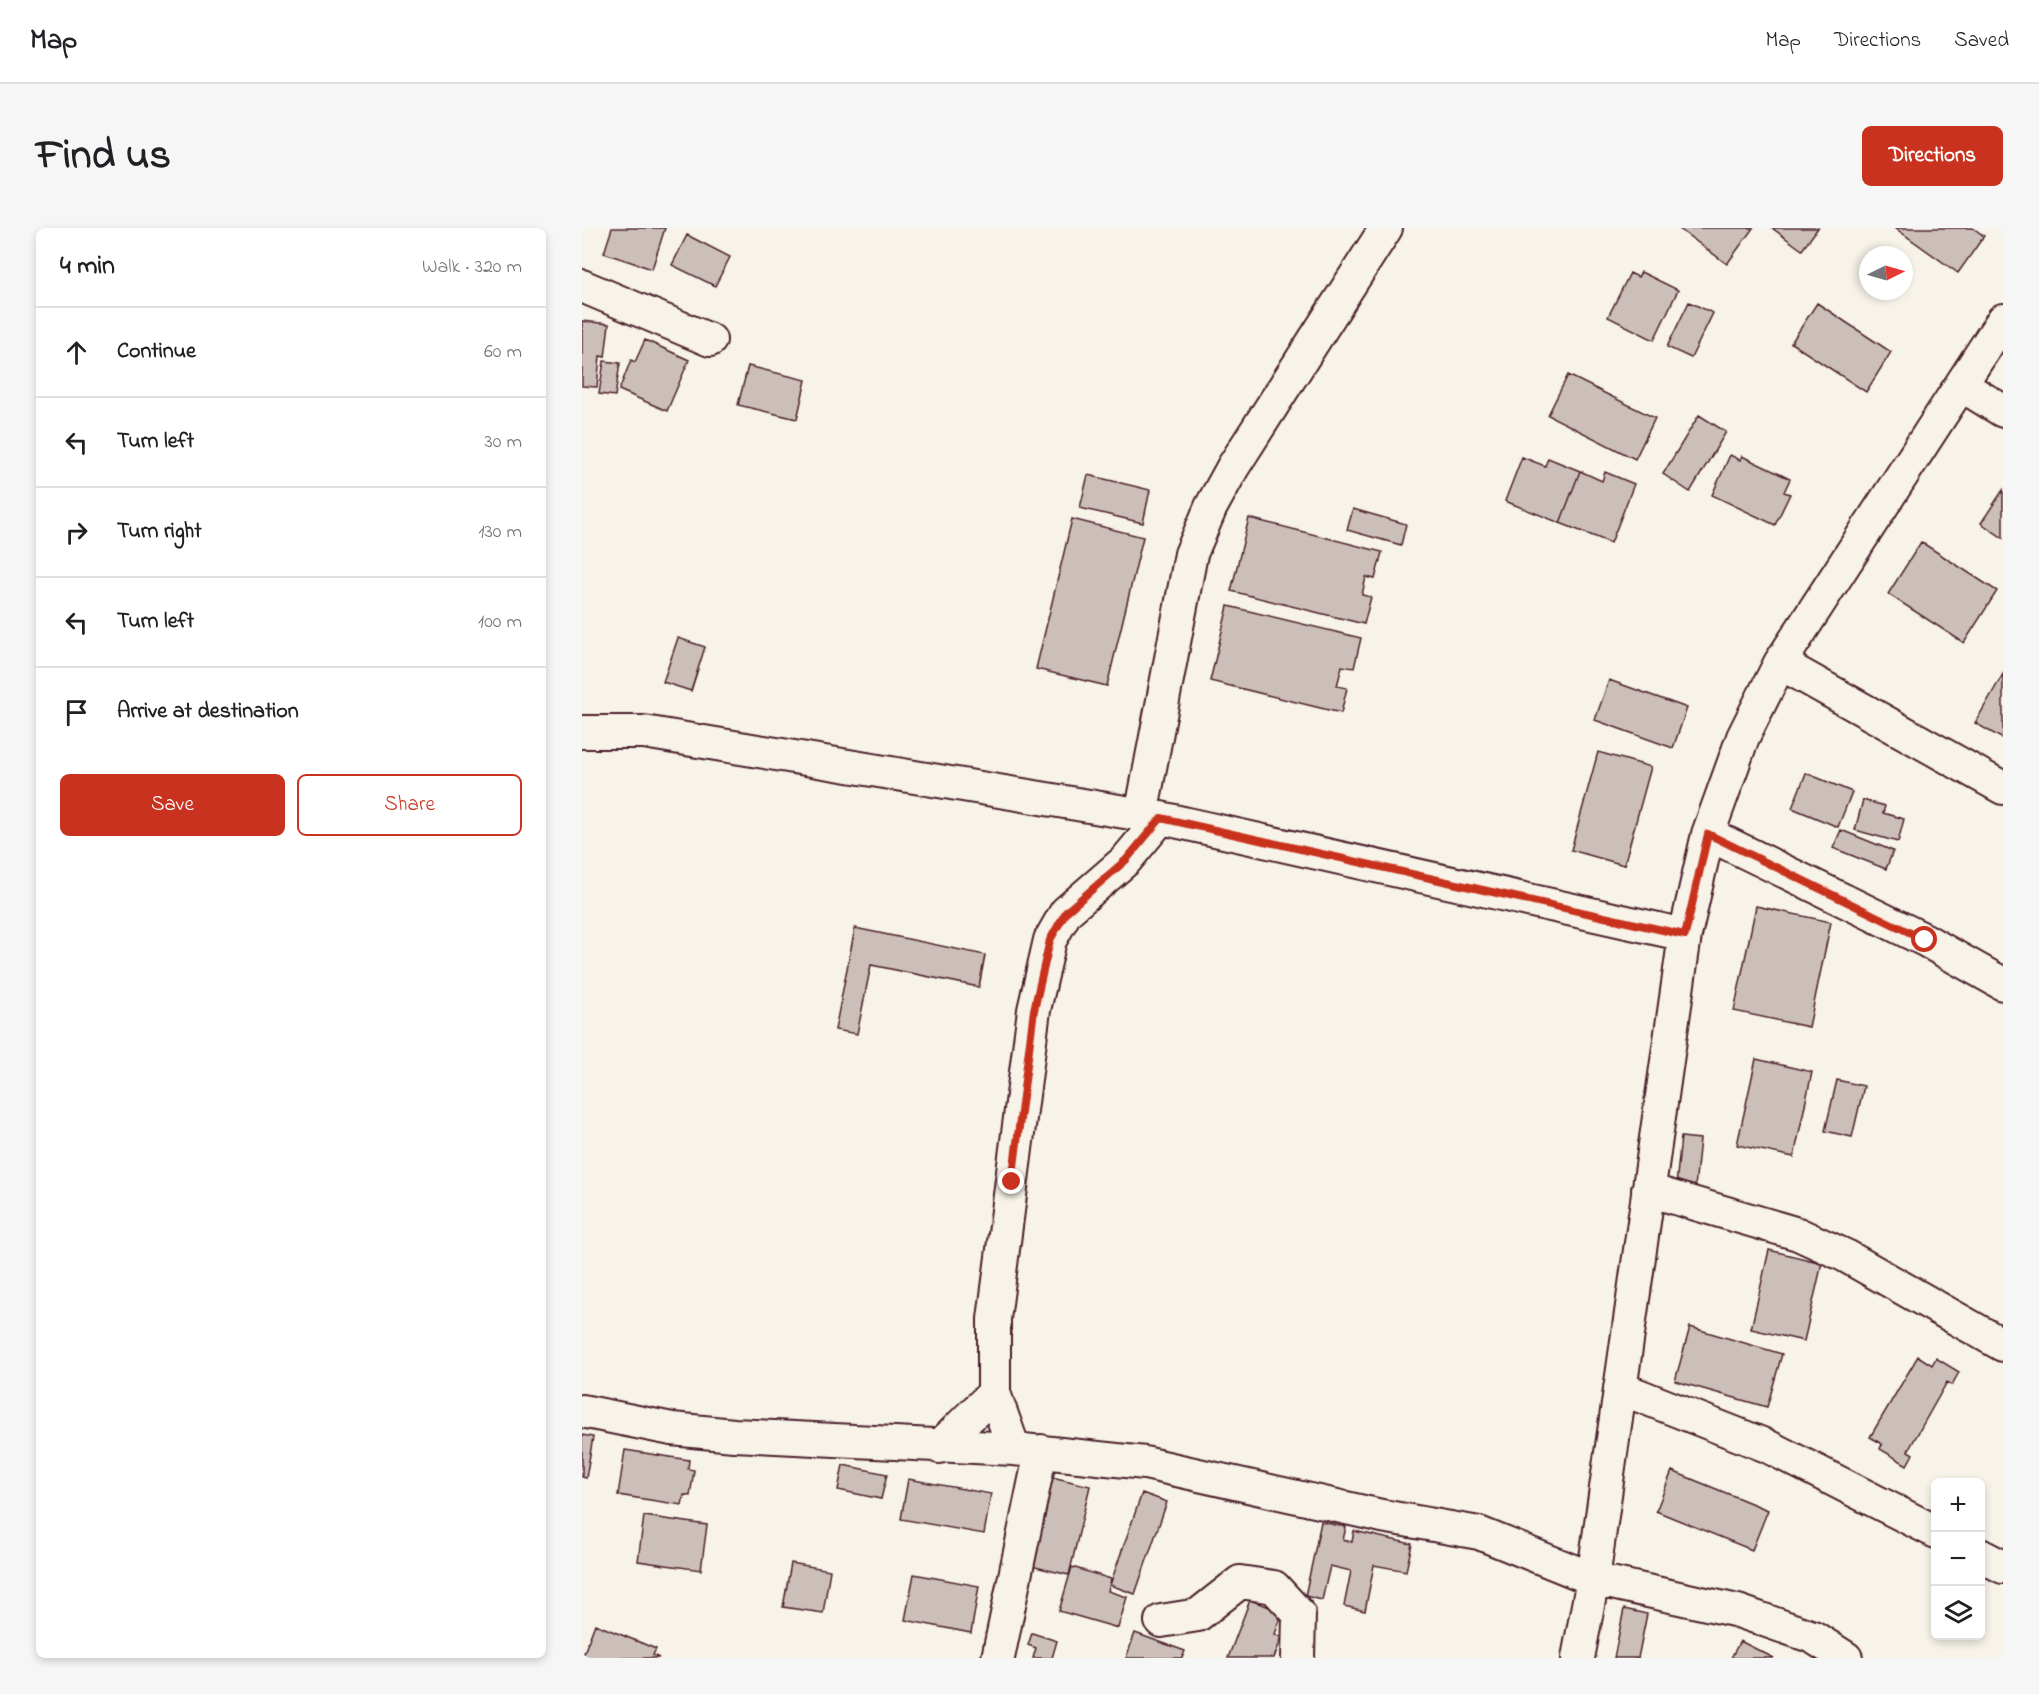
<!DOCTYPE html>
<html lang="en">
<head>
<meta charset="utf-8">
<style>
	:root { --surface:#fff; --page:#f6f6f6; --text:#202124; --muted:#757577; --line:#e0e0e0; --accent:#c8321e }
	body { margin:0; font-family:"Indie Flower",sans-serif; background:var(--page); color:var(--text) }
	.controls { position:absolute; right:18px; bottom:18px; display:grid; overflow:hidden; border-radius:9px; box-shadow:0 3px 9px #0003 }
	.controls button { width:54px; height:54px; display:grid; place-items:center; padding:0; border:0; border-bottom:2px solid var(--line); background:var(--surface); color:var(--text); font:30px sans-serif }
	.compass { position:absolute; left:1277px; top:18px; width:54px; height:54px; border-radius:50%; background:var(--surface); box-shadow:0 3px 9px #0003; rotate:85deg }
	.stop { position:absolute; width:18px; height:18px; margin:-14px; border:4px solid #c8321e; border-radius:50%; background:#fff }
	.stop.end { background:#c8321e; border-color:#fff; box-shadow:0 2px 6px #0008 }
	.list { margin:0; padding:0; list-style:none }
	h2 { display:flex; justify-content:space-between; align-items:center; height:78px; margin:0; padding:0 24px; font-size:26px }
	h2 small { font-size:20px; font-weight:400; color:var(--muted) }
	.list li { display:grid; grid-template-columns:39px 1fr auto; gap:18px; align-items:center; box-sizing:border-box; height:90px; padding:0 24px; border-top:2px solid var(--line) }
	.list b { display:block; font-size:22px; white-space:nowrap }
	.list em { font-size:20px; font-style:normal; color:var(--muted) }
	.actions { display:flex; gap:12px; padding:18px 24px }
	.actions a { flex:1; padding:14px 0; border:2px solid var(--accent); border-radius:9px; text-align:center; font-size:21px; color:var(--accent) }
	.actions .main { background:var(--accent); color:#fff }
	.icon { flex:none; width:33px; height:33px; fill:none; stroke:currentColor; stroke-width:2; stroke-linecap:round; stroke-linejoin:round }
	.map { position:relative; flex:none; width:1421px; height:1430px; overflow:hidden; border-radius:9px }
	header { display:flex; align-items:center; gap:36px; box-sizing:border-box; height:84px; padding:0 30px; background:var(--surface); border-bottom:2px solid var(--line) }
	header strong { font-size:28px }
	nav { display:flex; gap:33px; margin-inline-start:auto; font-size:21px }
	.intro { display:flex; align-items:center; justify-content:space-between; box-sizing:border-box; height:144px; padding:0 36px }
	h1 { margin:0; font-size:42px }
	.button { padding:15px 27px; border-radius:9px; background:var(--accent); color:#fff; font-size:21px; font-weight:700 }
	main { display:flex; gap:36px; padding:0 36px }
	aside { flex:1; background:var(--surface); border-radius:9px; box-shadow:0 3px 9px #0003 }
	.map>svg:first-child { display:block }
	.building { fill:#ccbfb9; stroke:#4a1f2b; stroke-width:1.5 }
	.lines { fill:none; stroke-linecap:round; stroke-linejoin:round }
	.street-casing { stroke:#4a1f2b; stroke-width:36 }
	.street { stroke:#f7f3e8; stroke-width:32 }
	.route { stroke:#c8321e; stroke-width:8 }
</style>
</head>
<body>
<header>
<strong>Map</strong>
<nav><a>Map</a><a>Directions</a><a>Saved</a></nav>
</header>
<div class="intro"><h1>Find us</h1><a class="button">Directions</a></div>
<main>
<aside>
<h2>4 min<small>Walk · 320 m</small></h2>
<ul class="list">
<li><svg class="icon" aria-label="ahead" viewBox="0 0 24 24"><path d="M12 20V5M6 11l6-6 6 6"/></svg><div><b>Continue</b></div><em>60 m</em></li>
<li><svg class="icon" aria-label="left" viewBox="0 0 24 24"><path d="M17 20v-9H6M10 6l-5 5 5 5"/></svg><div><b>Turn left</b></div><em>30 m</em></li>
<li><svg class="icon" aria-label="right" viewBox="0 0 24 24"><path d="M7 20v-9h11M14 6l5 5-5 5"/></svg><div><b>Turn right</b></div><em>130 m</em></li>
<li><svg class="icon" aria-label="left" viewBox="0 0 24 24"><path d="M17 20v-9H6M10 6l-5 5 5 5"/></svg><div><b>Turn left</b></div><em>100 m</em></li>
<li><svg class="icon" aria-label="arrive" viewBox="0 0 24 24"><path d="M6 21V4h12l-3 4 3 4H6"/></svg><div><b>Arrive at destination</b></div></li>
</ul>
<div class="actions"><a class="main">Save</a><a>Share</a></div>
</aside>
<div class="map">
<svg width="1421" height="1430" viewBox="0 0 1421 1430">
	<rect width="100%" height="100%" fill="#f7f3e8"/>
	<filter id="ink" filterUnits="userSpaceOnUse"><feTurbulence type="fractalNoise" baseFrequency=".0167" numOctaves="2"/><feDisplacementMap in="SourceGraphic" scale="12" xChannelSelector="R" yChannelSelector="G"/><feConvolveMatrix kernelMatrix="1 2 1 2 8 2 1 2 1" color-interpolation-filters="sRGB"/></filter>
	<g filter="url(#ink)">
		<path class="building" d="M30,0H83L70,41L22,25Z
			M1096,0H1171L1145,36Z
			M1190,0H1236L1220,22Z
			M1313,0H1391L1402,8L1376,45Z
			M105,7L148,29L133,58L90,37Z
			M1059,44L1096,62L1072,112L1026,89L1048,45L1056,49Z
			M1107,74L1131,85L1109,130L1085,119Z
			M1235,75L1309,124L1284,164L1209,115Z
			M0,93L27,96L23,129L18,128L15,159L0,158Z
			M63,112L107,132L85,183L37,162L49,132L53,134Z
			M22,133L38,135L33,168L17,166Z
			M166,138L224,152L215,191L156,177Z
			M986,147L1073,190L1053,231L966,187Z
			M1117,187L1144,204L1108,264L1081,246Z
			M1148,227L1158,232L1160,228L1208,251L1202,264L1208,266L1193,297L1130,267Z
			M940,229L963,238L966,230L998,243L978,295L923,273Z
			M998,243L1020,253L1023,244L1052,256L1029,315L978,295Z
			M506,247L568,262L561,295L498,280Z
			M1421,262V310L1399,295Z
			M771,281L824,296L819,317L765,302Z
			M667,290L800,324L793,351L784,349L780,367L789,369L782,396L649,363Z
			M490,291L561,309L525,458L454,441Z
			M1339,314L1415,363L1382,415L1306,366Z
			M646,378L779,410L772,440L760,438L755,458L765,460L759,485L628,453Z
			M96,410L123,419L109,463L81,454Z
			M1421,446V511L1393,495Z
			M1027,452L1105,480L1091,520L1013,492Z
			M1016,524L1069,539L1042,637L989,622Z
			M1224,545L1270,564L1256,599L1210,580Z
			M1281,572L1303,578L1301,585L1322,591L1316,614L1273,602Z
			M1259,602L1311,623L1304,641L1251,620Z
			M1174,678L1249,694L1227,799L1152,783Z
			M273,700L403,727L397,759L289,737L275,806L253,802Z
			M1174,831L1230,844L1212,929L1155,917Z
			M1255,852L1282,858L1270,909L1243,903Z
			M1099,909L1118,911L1113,959L1094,957Z
			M1187,1022L1240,1035L1222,1113L1169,1101Z
			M1108,1099L1200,1126L1185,1179L1093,1153Z
			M1336,1128L1350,1137L1354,1130L1377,1144L1370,1157L1365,1154L1326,1223L1331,1226L1325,1237L1298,1221L1300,1216L1288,1209Z
			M0,1207L11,1209L4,1250L0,1249Z
			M43,1222L107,1232L106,1241L112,1242L108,1268L102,1267L100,1277L36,1267Z
			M261,1237L305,1246L299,1271L256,1262Z
			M1090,1243L1186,1282L1170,1322L1074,1283Z
			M470,1249L508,1258L487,1347L449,1338Z
			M326,1251L409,1266L402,1306L319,1291Z
			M560,1265L585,1274L553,1366L528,1357Z
			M62,1288L125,1297L119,1342L56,1333Z
			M739,1294L764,1299L761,1312L770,1314L772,1303L830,1316L824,1343L792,1337L783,1383L762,1378L769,1343L748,1338L740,1372L723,1368Z
			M209,1335L248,1342L241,1385L201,1379Z
			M490,1339L529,1351L526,1363L545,1369L536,1400L477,1383Z
			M332,1346L397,1358L389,1405L323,1392Z
			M668,1372L701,1384L693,1406L700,1409L692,1430H646Z
			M1042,1381L1065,1386L1056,1430H1032Z
			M13,1396L74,1421L71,1427L77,1430H0Z
			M450,1405L475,1413L470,1430H451L454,1420L446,1417Z
			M553,1405L603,1423L600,1430H544Z
			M1158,1413L1192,1430H1149Z"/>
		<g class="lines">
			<defs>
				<path id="street" d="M0,58L128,112
					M1379,157L1421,183
					M1198,435L1421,560
					M0,504H62L579,590L1103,707
					M559,587L609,326L629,279L651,239L804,0
					M1126,606L1343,712L1421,756
					M1066,962L1216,1006L1264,1028L1421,1117
					M1038,1160L1185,1218L1354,1304
					M0,1183L90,1201L152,1207L432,1221L563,1235L800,1288L897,1305L1011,1351L1156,1383L1231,1409L1264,1430
					M357,1219L412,1165
					M432,1221L412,1165V1091L452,782L468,712L484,684L544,632L579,590
					M1398,1327L1421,1339
					M579,1393L616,1387L658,1354L692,1359L717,1386L716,1430
					M416,1430L459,1223
					M996,1430L1011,1351L1103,707L1126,606L1161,509L1198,435L1421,92"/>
			</defs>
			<use href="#street" class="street-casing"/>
			<use href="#street" class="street"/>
		</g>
	</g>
	<g class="lines" filter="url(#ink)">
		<path class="route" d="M430,954L452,782L468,712L484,684L544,632L579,590L1103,707L1126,606L1343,712"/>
	</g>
</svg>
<div class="controls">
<button>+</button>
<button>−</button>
<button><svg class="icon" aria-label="layers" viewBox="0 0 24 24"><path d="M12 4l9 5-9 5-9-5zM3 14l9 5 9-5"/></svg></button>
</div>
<svg class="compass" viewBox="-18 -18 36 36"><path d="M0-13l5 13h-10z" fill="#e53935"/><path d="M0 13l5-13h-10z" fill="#757577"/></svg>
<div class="stop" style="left:1343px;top:712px"></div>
<div class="stop end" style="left:430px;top:954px"></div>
</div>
</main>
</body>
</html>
